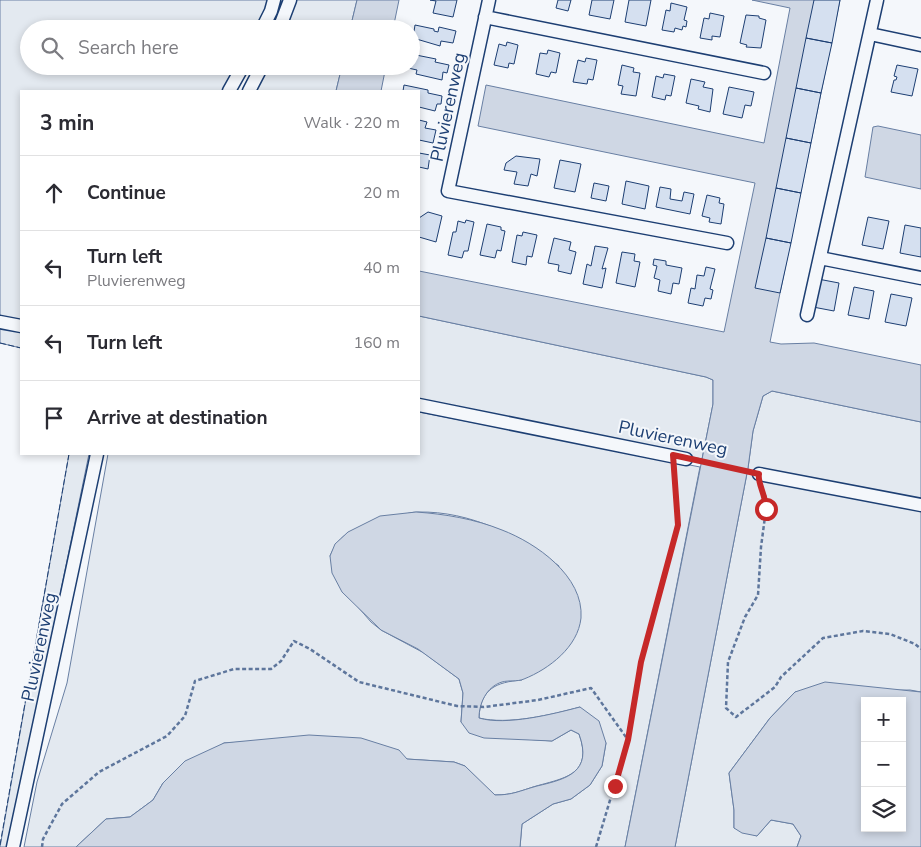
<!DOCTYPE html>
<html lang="en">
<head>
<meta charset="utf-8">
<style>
	:root { --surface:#fff; --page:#f2f2f3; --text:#2b2b33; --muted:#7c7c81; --line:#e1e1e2 }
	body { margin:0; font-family:"Nunito Sans",sans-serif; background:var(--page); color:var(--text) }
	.controls { position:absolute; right:15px; bottom:15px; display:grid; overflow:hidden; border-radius:0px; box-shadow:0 2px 8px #0003 }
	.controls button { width:45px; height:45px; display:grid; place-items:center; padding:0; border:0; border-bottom:1px solid var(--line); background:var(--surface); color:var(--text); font:25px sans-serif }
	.stop { position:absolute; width:15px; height:15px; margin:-11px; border:4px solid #c62828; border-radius:50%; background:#fff }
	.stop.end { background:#c62828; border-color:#fff; box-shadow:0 1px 5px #0008 }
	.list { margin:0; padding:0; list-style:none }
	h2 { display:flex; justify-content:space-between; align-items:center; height:65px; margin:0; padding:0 20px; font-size:21px }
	h2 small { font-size:16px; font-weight:400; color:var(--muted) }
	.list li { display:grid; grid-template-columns:32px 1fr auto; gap:15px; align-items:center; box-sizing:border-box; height:75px; padding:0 20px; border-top:1px solid var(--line) }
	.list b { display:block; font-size:19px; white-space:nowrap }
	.list p { margin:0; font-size:16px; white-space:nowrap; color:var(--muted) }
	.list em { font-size:16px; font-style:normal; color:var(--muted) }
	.icon { flex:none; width:28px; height:28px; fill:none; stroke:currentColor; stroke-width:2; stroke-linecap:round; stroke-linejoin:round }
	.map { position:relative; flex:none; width:921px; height:847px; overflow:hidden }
	.search { position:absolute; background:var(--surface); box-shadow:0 2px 8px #0003; left:20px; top:20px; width:400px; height:55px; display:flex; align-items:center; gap:12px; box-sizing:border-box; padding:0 18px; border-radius:28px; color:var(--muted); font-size:19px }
	.panel { position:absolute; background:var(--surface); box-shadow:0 2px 8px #0003; left:20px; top:90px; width:400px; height:365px; border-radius:0px }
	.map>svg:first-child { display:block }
	.green { fill:#e3e9f0; stroke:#687fa3 }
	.water { fill:#cfd7e4; stroke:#687fa3; fill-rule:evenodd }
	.building { fill:#d5e0f0; stroke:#1d3f73 }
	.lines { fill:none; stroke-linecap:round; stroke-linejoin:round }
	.minor-casing { stroke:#1d3f73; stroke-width:15 }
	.path { stroke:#5e769c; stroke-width:2.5; stroke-dasharray:4 2.5; stroke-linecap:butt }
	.minor { stroke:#f4f7fb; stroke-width:12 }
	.fence { stroke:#1d3f73; stroke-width:1; stroke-dasharray:6 2.5; stroke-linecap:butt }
	.route { stroke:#c62828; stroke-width:6 }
	.labels { text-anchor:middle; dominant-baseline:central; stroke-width:4; stroke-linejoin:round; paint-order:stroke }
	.street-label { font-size:18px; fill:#1d3f73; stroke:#f4f7fb }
</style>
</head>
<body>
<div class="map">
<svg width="921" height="847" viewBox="0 0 921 847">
	<rect width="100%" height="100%" fill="#f4f7fb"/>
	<path class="green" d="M0,0H269L258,29H29V66H239L225,91H21V348L0,343Z
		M296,0H357L350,29H283Z
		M267,66H342L336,91H254Z
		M419,316L706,377L713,380V404L702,459L419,400Z
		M772,391L921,422V692L910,690L795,692L770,718L729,773L734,810V828L757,836L771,820L793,824L801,836L797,847H675L748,468L753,431L763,396Z
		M419,412L700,467L625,847H520L522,824L553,804L571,799L590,785L602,766L606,743L580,707C551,715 508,725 479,718C480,689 496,682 522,680L559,566C519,536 471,511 418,512C406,512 390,520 377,523C353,530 341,531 330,556L358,607L371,622L381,630L424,653L459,679L463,693L461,722L512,738L552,741L571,730L579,734C594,776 563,778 533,787C518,792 511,795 494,795L465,766L454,762L406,759L244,742L224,743L163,783L153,800L130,817L106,819L76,847H24L37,782L67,683L108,454H419Z
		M69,454H89L8,847H0Z"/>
	<path class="water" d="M357,0H399L393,29H350Z
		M752,0H840L770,342L781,344L814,343L921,365V422L772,391L763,396L753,431L748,468L675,847H625L713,404V380L706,377L419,316V271L724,332L755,183L478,126L486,85L764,143L790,8Z
		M342,66H386L381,91H336Z
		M878,126L921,135V189L865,177L873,127Z
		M416,512C445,514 475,519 502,530C536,543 584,576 581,618C578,647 549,669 524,679C517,682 509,680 502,682C486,687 479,704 479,718C506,726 553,714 580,707L599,721L606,743L602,766L590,785L571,799L553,804L522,824L520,847H76L106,819L130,817L153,800L163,783L185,761L224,743L309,735L361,738L399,750L407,759L454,762L465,766L495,795C513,795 519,791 537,786C567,779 593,772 579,734L571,730L552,741L484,738L469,733L461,722L463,693L459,679L418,649L381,630L342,592L332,573L330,556L335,544L348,532L380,516Z
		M825,682L921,692V847H797L801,836L793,824L771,820L757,836L742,833L734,828V810L729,773L770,718L795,692ZM865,701H902V828H865Z"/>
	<path class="building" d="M430,0H457L453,17L433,13L436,1Z
		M558,0H571L568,11L556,8Z
		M592,0H614L610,19L589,15Z
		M629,0H651L646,26L625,22Z
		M814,0H840L832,43L806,38Z
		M671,3L687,7L684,20L687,21L686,27L683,26L682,30L675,28L674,32L662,30L666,10L670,11Z
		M710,13L724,16L720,37L712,36V40L700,38L704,18L709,19Z
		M746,15L759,16V18L766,20L761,48L746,47L747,45L740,43Z
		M415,25L434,29V31L438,32L439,27L456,31L453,43L441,41L440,46L413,38Z
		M806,38L832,43L821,93L796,88Z
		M507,42L518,45L514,64L509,63L508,68L494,65L499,44L506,46Z
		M548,50L560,53L556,73L551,72L549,77L536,74L540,53L547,54Z
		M411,54L436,59L435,62L449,65L447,73L443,72L442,80L416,74L417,70L408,68L411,66Z
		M586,58L597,60L593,80L588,79L587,84L573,82L578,60L585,62Z
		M622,65L634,68L633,72L640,73L636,96L621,94L623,86L618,85Z
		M897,65L918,69L912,96L891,92L894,80H896L897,77L894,76Z
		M664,74L675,76L671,96L666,95L665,100L652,97L656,76L663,78Z
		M691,79L705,82L703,87L713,89L710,112L698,109L699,106L686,103Z
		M404,85L428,90V93L442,96L441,104H437L435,111L419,107V91H403Z
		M729,87L754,92L751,106L745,105L742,118L723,114Z
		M796,88L821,93L811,143L786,138Z
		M419,120L427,122L425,128L436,130L433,143L419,140Z
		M786,138L811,143L801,193L776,188Z
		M419,153L430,155L428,169L419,167Z
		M516,156L540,159L537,176L531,174L528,186L514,184L517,172L504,170L506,163Z
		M560,160L581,164L575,192L554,188Z
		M626,181L649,186L645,209L622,204Z
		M594,183L609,186L606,201L591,198Z
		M660,187L671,189L670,199L682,201L684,192L694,194L690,214L656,207Z
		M776,188L801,193L791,243L766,238Z
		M707,195L720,198L719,203L724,204L721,224L709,222L710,218L702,216Z
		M428,212L442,216L436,242L419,237V218Z
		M868,217L889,221L883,249L862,245Z
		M466,220L474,222L468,251H464L462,258L448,255L453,232H456L458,221L465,223Z
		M487,224L501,227V230L505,231L501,251L497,250L495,258L480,255Z
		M905,225L921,228V257L900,253Z
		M523,232L537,235L532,257L527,256L526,265L512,262L517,235L522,236Z
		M554,238L571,242L569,250L576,252L571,274L558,271L559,265L548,263Z
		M766,238L791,243L780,293L755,288Z
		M595,246L608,248L602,269L606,268L602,288L583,284L587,264L591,266Z
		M622,252L635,254L634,261L640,262L635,287L616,283Z
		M654,259L666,261V265L682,268L679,284L673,283L671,294L658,291L660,280L654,278L657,266L653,265Z
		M706,267L715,269L710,289L713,290L711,299L705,298L703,306L688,303L691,288L695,289L697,275L704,276Z
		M818,279L839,283L834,311L813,307Z
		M854,287L874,291L869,319L848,315Z
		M891,294L912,298L906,326L885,322Z"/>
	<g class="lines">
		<defs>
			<path id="minor" d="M489,0L448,191L727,243
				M485,17L764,73
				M262,29L271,11L274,0
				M279,29L290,0
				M870,34L921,45
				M229,91L243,66
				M249,91L262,66
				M820,258L921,278
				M807,315L877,0
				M0,322L21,326
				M419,405L686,459
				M759,474L921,505
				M13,847L97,454"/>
		</defs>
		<use href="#minor" class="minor-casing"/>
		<path class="path" d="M698,461L746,471
			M762,488L766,498V509L761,547L758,595L745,617L728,662L726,708L736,717L775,687L781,677L823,638L863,631L890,634L915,644L921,649
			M42,847L43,839L62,804L99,772L167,736L185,716L195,681L234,669H271L281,661L294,641L310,649L359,682L457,706L484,707L538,700L591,688L628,740
			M596,847L628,740L641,662L678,525L674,469"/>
		<use href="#minor" class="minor"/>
		<path class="fence" d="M0,343L21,348
			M0,845L69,454"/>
	</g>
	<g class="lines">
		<path class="route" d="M615,786L628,740L641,662L678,525L673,455L759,474C757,483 766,495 766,509"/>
	</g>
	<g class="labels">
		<g class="street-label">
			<text transform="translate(448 107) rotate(-78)">Pluvierenweg</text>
			<text transform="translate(673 438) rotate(12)">Pluvierenweg</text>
			<text transform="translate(39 647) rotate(-78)">Pluvierenweg</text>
		</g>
	</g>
</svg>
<div class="controls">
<button>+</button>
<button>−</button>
<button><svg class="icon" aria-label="layers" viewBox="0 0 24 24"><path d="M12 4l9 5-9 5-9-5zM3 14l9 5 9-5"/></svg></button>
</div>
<div class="stop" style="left:766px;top:509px"></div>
<div class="stop end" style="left:615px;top:786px"></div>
<div class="search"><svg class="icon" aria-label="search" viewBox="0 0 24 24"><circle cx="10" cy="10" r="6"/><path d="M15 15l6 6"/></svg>Search here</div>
<section class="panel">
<h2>3 min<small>Walk · 220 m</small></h2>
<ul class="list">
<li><svg class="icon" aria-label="ahead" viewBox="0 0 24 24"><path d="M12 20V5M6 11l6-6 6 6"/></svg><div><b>Continue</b></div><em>20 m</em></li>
<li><svg class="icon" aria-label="left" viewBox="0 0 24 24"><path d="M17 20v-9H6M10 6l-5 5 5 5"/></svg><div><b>Turn left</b><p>Pluvierenweg</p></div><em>40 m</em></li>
<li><svg class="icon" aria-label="left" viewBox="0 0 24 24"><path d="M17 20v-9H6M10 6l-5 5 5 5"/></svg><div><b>Turn left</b></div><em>160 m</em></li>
<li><svg class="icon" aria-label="arrive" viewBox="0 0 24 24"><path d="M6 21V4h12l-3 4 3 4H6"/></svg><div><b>Arrive at destination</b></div></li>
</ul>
</section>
</div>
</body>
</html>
